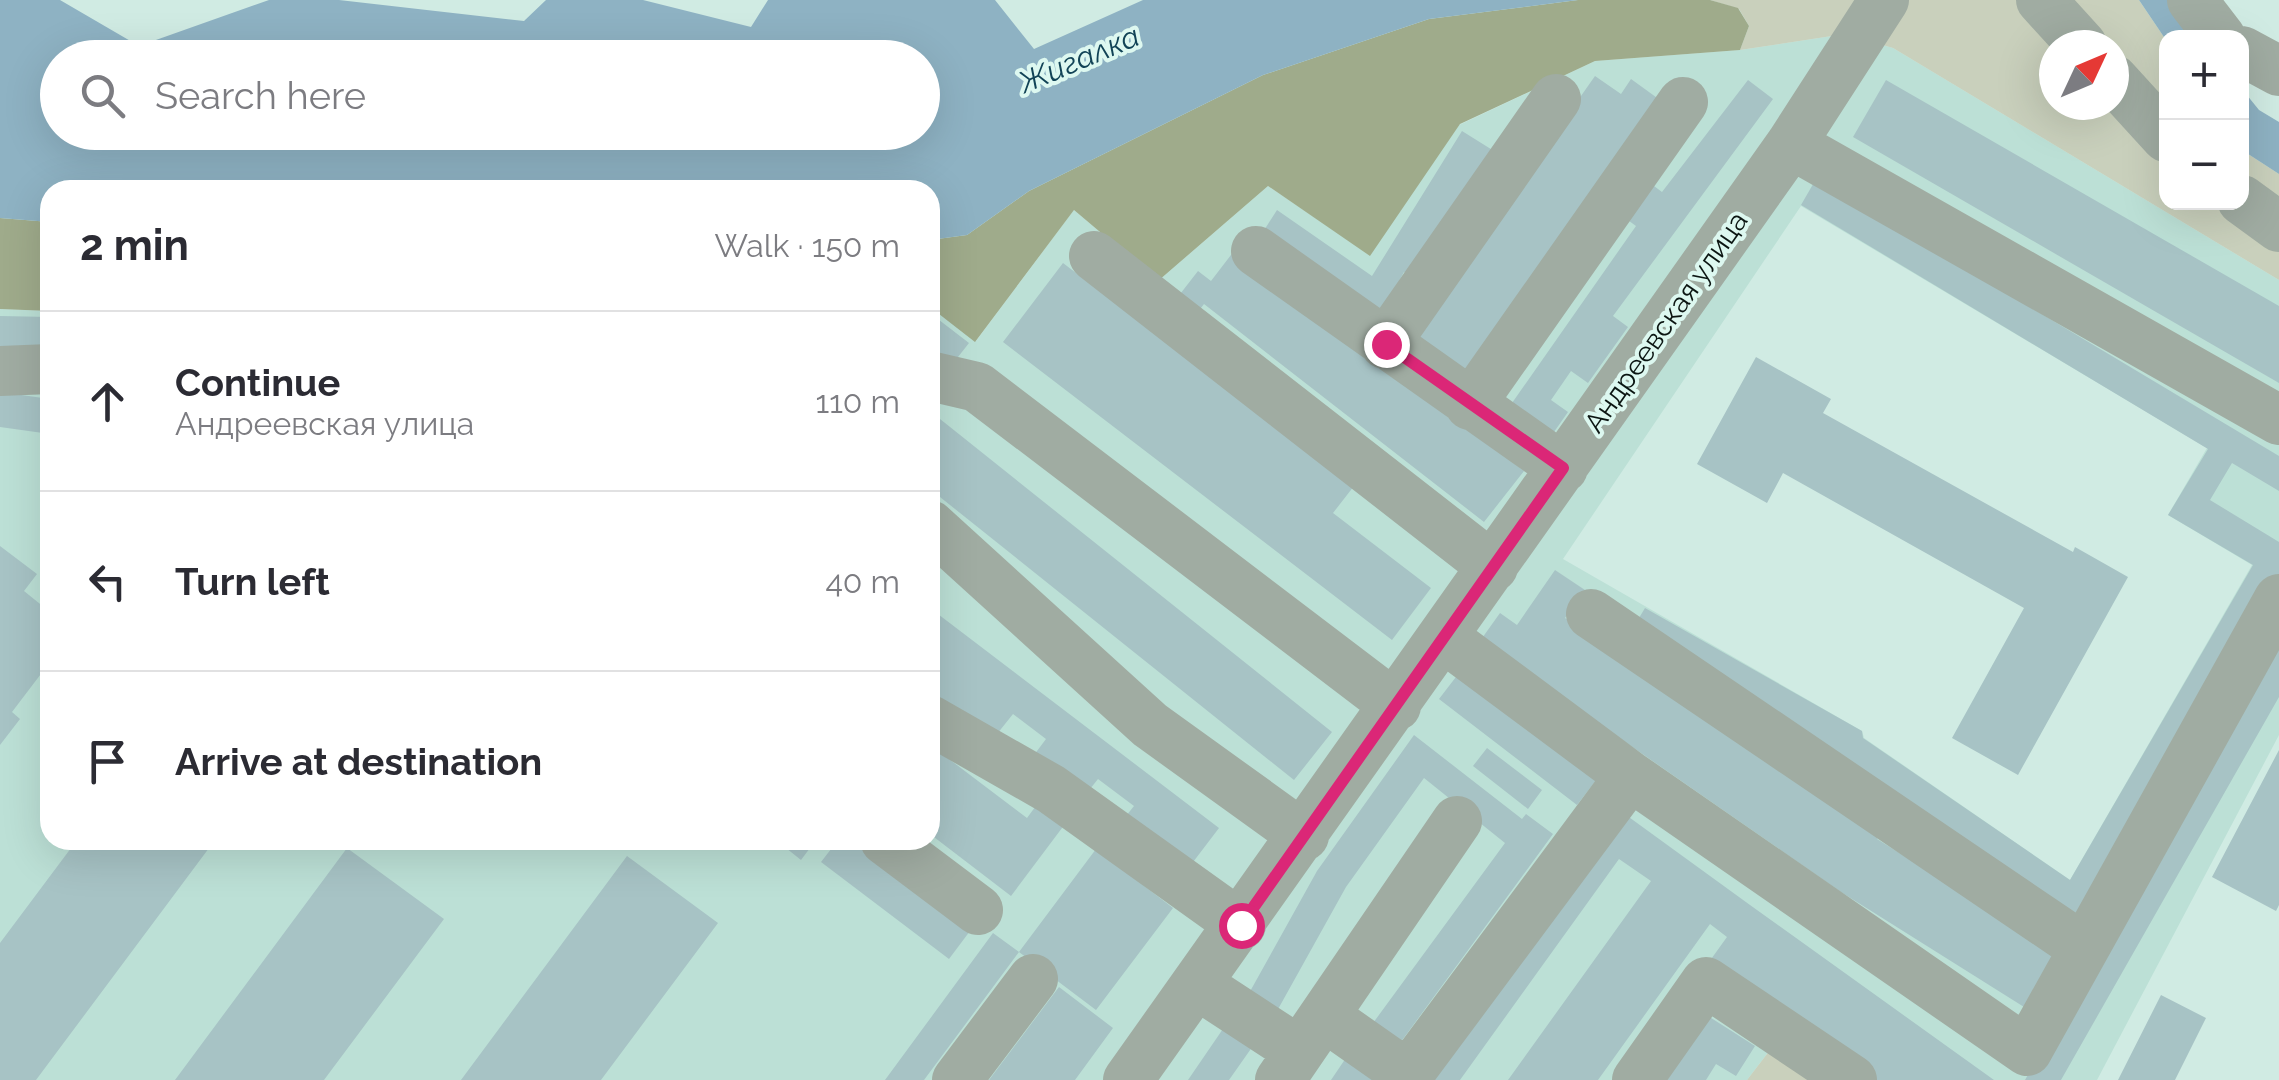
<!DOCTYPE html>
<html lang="en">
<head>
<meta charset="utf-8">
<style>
	:root { --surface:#fff; --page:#f7f7f7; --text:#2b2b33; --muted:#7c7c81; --line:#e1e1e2 }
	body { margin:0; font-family:Raleway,sans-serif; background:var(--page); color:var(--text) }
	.controls { position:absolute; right:30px; top:30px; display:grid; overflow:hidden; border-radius:20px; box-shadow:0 10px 40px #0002 }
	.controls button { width:90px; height:90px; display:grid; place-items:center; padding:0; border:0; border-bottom:2px solid var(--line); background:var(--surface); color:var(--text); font:50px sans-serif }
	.compass { position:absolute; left:2039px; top:30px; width:90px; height:90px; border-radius:50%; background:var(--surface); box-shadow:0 10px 40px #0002; rotate:46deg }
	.stop { position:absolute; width:30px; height:30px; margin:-22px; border:8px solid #db2777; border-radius:50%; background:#fff }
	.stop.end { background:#db2777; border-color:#fff; box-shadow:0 2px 10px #0008 }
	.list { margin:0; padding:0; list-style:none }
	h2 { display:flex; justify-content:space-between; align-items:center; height:130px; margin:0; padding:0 40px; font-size:42px }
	h2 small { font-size:32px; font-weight:400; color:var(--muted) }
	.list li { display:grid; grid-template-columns:65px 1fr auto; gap:30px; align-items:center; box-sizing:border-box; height:180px; padding:0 40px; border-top:2px solid var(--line) }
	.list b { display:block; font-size:38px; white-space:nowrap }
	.list p { margin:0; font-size:32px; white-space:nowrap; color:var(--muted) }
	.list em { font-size:32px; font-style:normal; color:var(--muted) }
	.icon { flex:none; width:55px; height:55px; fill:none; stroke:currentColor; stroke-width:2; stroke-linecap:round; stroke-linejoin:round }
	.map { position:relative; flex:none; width:2279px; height:1080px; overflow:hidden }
	.search { position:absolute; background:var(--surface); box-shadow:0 10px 40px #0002; left:40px; top:40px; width:900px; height:110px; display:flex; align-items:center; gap:25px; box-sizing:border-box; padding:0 35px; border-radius:55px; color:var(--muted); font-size:38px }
	.panel { position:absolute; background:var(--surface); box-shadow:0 10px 40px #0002; left:40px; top:180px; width:900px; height:670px; border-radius:30px }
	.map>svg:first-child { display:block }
	.built { fill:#bce0d6; fill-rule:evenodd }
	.green { fill:#c9d0bc; fill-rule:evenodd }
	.forest { fill:#9fab8b }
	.water { fill:#8eb2c3; fill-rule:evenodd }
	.building { fill:#a7c3c5 }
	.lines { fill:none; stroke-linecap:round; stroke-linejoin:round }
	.minor { stroke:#a0aca2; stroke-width:50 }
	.route { stroke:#db2777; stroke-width:12 }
	.labels { text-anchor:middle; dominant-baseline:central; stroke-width:8; stroke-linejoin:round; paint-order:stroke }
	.street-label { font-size:28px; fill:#0b1512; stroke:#ddf8f0 }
	.water-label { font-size:30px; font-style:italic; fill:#114356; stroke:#ddf8f0 }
</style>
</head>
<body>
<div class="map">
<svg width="2279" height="1080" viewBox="0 0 2279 1080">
	<rect width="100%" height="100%" fill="#d0ebe3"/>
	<path class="built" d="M1845,34L1893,48L2279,280V735L2097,1080H1861L1787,1028L1747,1080H0V309L50,311V840H930V307L976,341L1074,210L1158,281L1268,186L1370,255L1459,125L1595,61L1740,50ZM1801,206L2207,448L2168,515L2252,565L2070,880L1864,738L1862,731L1563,559Z"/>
	<path class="green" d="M1710,0H2139L2166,40V202H2242V150L2279,174V280L1893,48L1845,34L1740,50L1749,26L1739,9ZM2054,45H2114V105H2054Z
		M1787,1028L1861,1080H1747Z"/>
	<path class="forest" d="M1578,0H1710L1738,8L1749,26L1740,50L1595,61L1460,124L1370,256L1268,186L1158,281L1074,210L975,342L930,307V240L967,235L1029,191L1263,75L1429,19Z
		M0,218L50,222V311L0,309Z"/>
	<path class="water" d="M0,0H60L139,46L269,0H339L524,21L546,0H643L751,27L768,0H995L1034,49L1143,0H1578L1429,19L1263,75L1029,191L967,235L930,240V190H50V222L0,218ZM58,58H922V132H58Z
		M2139,0H2171L2198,37L2166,40Z
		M2242,89L2259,110L2279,122V174L2242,150Z"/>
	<path class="building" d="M1595,76L1621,94L1631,79L1660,100L1460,384L1409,341Z
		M1748,80L1773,99L1613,316L1628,327L1588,383L1571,371L1551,400L1568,412L1547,442L1505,413L1636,226L1625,218L1650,183L1662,192Z
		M1886,80L2279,306V383L1853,137Z
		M1462,131L1494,151L1415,279L1404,272L1379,317L1261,235L1277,210L1372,276Z
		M1816,179L2279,456V491L2232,463L2210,500L2279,542V578L2080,922L1633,628L1645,608L1862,731L1863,738L2070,880L2253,565L2168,515L2208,449L1801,205Z
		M1234,251L1524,471L1484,522L1204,304L1197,313L1177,298L1198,271L1211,281Z
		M1063,263L1354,486L1333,513L1431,588L1392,640L1003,342Z
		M930,313L969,343L947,371L930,358Z
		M0,316L50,317V349H0Z
		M1756,357L1831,399L1823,413L2073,552L2075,547L2128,577L2018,775L1952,738L2024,608L1783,473L1767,503L1697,464Z
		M0,392L50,399V434L0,427Z
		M930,411L1332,732L1294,780L930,489Z
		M0,546L37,574L24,591L50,612V662L12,712L20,719L0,745Z
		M1555,570L1585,590L1565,618L1879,836L1877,839L2066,958L2032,1012L1841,892L1480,641L1500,613L1517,625Z
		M930,608L1219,828L1187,870L1122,821L1134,806L1098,779L1086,794L1034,755L1046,739L1013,714L993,739L930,691Z
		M2279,633V697L2061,1080H2025Z
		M1459,673L1597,779L1577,805L1439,699Z
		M1414,735L1522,819L1526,814L1553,834L1392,1054L1365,1034L1505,843L1424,778L1346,887L1272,1020L1243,1004L1317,871Z
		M1487,748L1542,790L1528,809L1473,766Z
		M2279,750V905L2276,911L2212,877Z
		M941,753L1027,818L1041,799L1068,820L1011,896L930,834V768Z
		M1615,807L1750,905L1994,1080H1873L1709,962L1727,937L1710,924L1598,1080H1508L1651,881L1619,859L1460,1080H1418Z
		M77,840H215L36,1080H0V943Z
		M776,840H816L801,860Z
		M838,840H851L970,931L949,959L821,862Z
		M347,848L444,919L324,1080H175Z
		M1096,849L1173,908L1096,1010L1019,952L924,1080H885L993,933L1019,952Z
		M627,856L718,923L601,1080H461Z
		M1059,987L1113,1028L1075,1080H989Z
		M2161,995L2206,1018L2175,1080H2118Z
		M1708,1016L1755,1046L1736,1076L1716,1064L1706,1080H1667Z
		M1227,1023L1255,1043L1229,1080H1188Z
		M1352,1049L1375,1080H1331Z"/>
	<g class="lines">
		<path class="minor" d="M2041,0L2082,45
			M2192,0L2221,38
			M2242,51L2279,71
			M2114,80L2166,137
			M1791,144L2279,420
			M2242,200L2279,227
			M1256,251L1563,468
			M1094,256L1493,567
			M1385,344L1556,99
			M0,371L50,369
			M930,376L977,387L1396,706
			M1470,405L1683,102
			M930,525L1150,725L1304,836
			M1591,614L2082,947
			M930,720L1051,789L1241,925
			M1630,776L2027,1051L2279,599
			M885,840L978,910
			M1198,985L1299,1051
			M1324,1016L1408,1075
			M957,1080L1033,979
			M1128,1080L1791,144L1884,0
			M1280,1080L1457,821
			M1404,1080L1630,776L1443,637
			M1637,1080L1706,982L1852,1080"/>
	</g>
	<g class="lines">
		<path class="route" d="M1241,925L1563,468L1386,344"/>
	</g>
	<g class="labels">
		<g class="street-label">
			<text transform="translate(1666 322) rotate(-55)">Андреевская улица</text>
		</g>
		<g class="water-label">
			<text transform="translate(1079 59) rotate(-23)">Жигалка</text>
		</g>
	</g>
</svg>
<div class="controls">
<button>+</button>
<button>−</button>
</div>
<svg class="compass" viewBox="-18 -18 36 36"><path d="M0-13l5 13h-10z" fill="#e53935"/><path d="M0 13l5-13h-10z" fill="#7c7c81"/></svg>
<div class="stop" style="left:1241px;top:925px"></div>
<div class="stop end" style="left:1386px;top:344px"></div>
<div class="search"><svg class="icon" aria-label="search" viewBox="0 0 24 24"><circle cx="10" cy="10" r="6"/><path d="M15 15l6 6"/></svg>Search here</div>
<section class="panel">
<h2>2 min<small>Walk · 150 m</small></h2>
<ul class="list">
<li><svg class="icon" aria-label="ahead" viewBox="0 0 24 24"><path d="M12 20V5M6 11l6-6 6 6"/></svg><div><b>Continue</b><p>Андреевская улица</p></div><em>110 m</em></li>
<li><svg class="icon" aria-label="left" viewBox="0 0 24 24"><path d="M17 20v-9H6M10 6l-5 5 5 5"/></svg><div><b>Turn left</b></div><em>40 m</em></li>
<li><svg class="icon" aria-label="arrive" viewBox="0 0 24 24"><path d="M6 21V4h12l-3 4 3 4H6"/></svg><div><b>Arrive at destination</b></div></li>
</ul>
</section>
</div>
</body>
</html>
